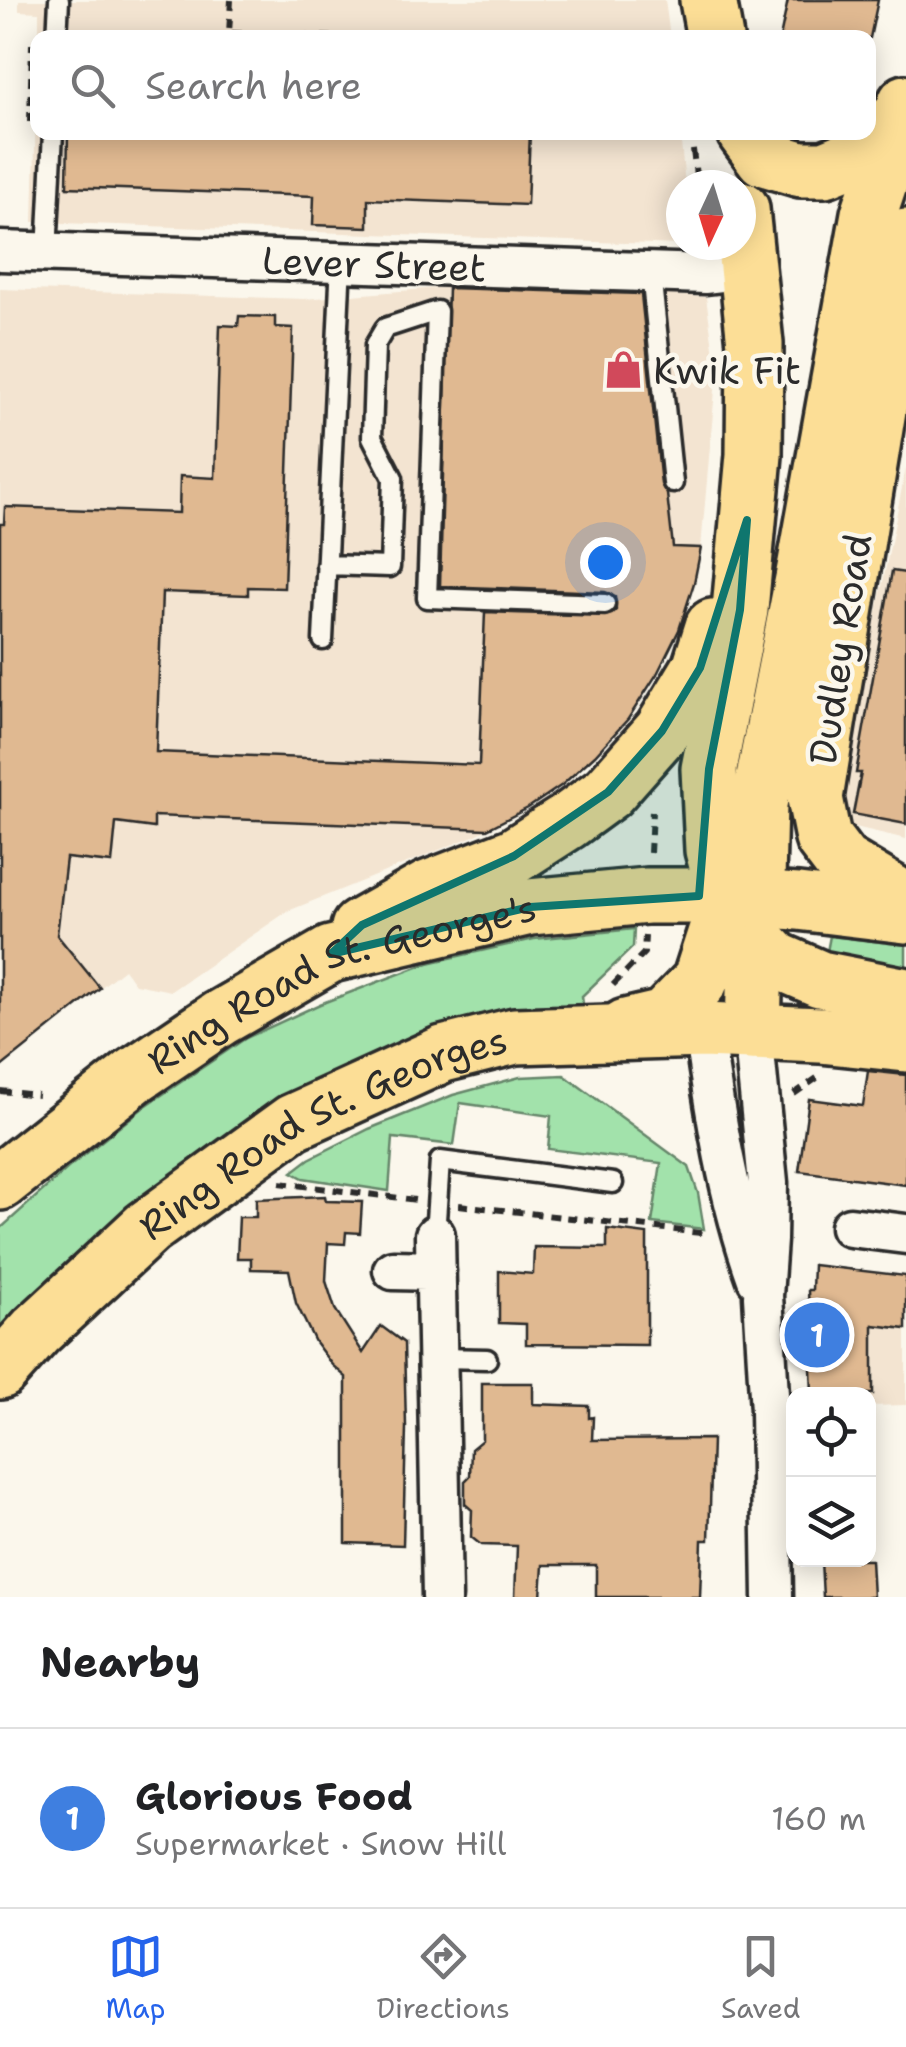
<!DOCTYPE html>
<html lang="en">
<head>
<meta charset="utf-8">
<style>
	:root { --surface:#fff; --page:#f6f6f6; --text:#202124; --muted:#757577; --line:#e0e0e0; --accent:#2563eb }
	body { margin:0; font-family:"Shantell Sans",sans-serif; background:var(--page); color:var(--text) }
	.controls { position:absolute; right:30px; bottom:30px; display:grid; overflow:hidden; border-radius:20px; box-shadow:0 5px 25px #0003 }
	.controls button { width:90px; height:90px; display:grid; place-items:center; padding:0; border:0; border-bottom:2px solid var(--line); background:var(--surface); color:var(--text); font:50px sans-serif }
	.compass { position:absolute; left:666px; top:170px; width:90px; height:90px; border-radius:50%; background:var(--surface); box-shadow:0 5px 25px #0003; rotate:184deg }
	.you { position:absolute; left:605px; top:562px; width:35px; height:35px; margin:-25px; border:8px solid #fff; border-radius:50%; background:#1a73e8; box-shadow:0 0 0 15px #1a73e833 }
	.badge { display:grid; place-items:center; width:65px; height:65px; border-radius:50%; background:var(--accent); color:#fff; font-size:32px; font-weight:700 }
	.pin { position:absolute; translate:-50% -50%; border:5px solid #fff; box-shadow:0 2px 10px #0006 }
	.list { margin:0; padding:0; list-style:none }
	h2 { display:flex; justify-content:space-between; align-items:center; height:130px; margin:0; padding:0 40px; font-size:42px }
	h2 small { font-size:32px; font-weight:400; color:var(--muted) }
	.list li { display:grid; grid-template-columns:65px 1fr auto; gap:30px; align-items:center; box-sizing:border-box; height:180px; padding:0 40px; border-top:2px solid var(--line) }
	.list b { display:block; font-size:38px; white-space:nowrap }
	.list p { margin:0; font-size:32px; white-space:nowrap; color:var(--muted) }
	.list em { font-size:32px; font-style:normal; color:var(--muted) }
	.icon { flex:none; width:55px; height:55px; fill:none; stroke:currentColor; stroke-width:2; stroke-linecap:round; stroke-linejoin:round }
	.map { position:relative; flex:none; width:906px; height:1597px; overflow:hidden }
	.search { position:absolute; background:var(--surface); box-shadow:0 5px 25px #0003; left:30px; right:30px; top:30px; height:110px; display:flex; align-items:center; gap:25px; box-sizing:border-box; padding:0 35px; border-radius:20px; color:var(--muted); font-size:38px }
	.sheet { height:310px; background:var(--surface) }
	nav { display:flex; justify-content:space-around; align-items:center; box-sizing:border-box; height:140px; border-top:2px solid var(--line); background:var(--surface); font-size:28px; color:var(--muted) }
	nav a { display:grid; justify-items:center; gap:5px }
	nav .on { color:var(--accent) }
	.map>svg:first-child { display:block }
	.built { fill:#f3e4d1 }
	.green { fill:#a2e2ab; stroke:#66866b; stroke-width:2.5 }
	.building { fill:#e0b991; stroke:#2b2b2b; stroke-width:2.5 }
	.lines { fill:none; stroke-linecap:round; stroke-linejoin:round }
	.service-casing { stroke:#2b2b2b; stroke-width:25 }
	.minor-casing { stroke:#2b2b2b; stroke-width:45 }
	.trunk-casing { stroke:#2b2b2b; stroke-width:62 }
	.path { stroke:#2b2b2b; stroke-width:6; stroke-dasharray:10 8; stroke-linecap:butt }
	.service { stroke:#fbf7ec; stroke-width:18 }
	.minor { stroke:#fbf7ec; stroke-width:38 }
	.trunk { stroke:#fcde96; stroke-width:55 }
	.marked { fill:#0f766e; fill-opacity:0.2; stroke:#0f766e; stroke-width:8; stroke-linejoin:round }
	.labels { text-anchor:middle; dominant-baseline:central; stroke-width:9; stroke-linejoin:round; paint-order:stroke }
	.street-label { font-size:38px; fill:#2b2b2b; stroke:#fbf7ec }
	.poi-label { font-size:38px; fill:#2b2b2b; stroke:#fbf7ec; text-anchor:start }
</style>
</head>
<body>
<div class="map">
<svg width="906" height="1597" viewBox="0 0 906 1597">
	<rect width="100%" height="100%" fill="#fbf7ec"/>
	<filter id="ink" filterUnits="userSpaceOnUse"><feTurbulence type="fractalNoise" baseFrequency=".01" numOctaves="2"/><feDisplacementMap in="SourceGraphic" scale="20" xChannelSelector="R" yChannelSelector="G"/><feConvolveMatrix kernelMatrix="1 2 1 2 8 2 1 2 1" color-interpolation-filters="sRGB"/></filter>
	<g filter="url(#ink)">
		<path class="built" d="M19,0H665L670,37L39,38V12L19,11Z
			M37,71L38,132L680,133L685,185H681V245L33,222Z
			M449,287L583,293H646L706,297L713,347L715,390L701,548L694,583L680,628L657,674L628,719L595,756L562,785L528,808L476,835L288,911L171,991L135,984L124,969L12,1058L0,1057V289L304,299Z
			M906,468V839L851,826L835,818Z
			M813,1265L906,1276V1405L869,1406L868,1394H812L808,1290L812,1289Z"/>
		<path class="green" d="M634,929L633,947L582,996L584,1014L439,1036L0,1335V1229L68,1168L144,1107L246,1038L320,1004L428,963L534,939Z
			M830,936L906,945V972L826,957Z
			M564,1075L689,1167L698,1193L704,1229L652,1223L661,1163L548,1149L551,1116L460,1103L454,1145L393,1138L389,1191L303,1178L292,1172L309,1159L369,1129L453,1095L520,1077Z"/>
		<path class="building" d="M788,0H878L870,38H780Z
			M68,132H530L527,205L368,199V227L313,225L314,196L67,187Z
			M448,288L641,294L661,484L667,494L673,547L701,548L694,583L679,630L657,674L628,719L595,755L562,785L528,808L487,829L154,816V828L116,823L112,863L66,858L57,935L100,988L0,1068V524H4L5,507L179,513L180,476L215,478L220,325L238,326L239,316L275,317V327L293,328L284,588L248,587V595L162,592L156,752L479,765L485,612L605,616L612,614L616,610L615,597L605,592L440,586Z
			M892,571L906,573V824L853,814L861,773H856Z
			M868,1071L906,1075V1185L799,1171L809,1099L863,1106Z
			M325,1196L326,1201L362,1202L360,1233L346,1232L345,1244L328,1243L326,1281L335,1309L363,1353L381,1326L404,1343L406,1427L403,1545L346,1543V1377L332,1365L315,1342L296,1303L289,1270L251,1269V1258H237L239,1217H256V1199Z
			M607,1229L647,1234V1345L526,1344V1324L499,1323V1271L533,1274L534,1247L607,1248Z
			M813,1265L906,1276V1329L873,1325V1394H812L808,1290H812Z
			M482,1383H533V1404L589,1406V1418L593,1417L592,1440L712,1439L709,1540H702L700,1597H596V1565H543L541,1597H515L517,1546L481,1545L471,1537L472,1510L465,1504V1481L470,1476L471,1449L482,1440Z
			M821,1560H871L873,1597H823Z"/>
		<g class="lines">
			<defs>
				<path id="service" d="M57,38L59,0
					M47,253L53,132
					M651,273L673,483
					M326,565L390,567L393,478L372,437L375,345L385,328L437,311L427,598L605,604
					M323,640L341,262
					M435,1235L440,1161L613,1183
					M439,1358L487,1359"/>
				<path id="minor" d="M0,251L706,274L748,269
					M703,1030C715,1114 728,1199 757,1279
					M753,1032L768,1183L767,1240L763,1296L770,1411L773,1597
					M850,1227L906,1234
					M435,1235L442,1597
					M393,1270L436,1271"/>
				<g id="trunk">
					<path d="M708,0L715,38"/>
					<path d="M745,132L764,158L801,169H825L857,156L902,114"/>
					<path d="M741,209L755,344L754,455L740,610L709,769L713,850L726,898L755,938L776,960L820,979L906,996"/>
					<path d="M906,237L815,798L823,838L842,863L906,901"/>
					<path d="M359,928L428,889L514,856L567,822L608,792L662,731L700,668L713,627"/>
					<path d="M626,1027L664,1018L700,981L735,873"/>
					<path d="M753,1032L759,804L806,563L869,214L906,103"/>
					<path id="s1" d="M0,1182L134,1076L220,1018L331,954L530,907L647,896H699L798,902L906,915"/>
					<path id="s2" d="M0,1371L36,1331L147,1228L293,1122L443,1054L515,1036L703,1030L820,1035L906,1044"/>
				</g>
			</defs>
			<use href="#service" class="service-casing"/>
			<use href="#minor" class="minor-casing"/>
			<use href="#trunk" class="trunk-casing"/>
			<path class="path" d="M231,0L229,33L362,38
				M423,38V32L550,38
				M30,122L32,44
				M691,132L697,185
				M650,853L652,811
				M613,985L644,953L645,936
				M0,1091L38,1095
				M794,1094L817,1078
				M280,1183L416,1200
				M459,1205L709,1234"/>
			<use href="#service" class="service"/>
			<use href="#minor" class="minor"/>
			<use href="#trunk" class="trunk"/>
		</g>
	</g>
	<path class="marked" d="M747,520L740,610L709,769L699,896L530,907L331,954L362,925L514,856L608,792L662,731L700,668Z"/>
	<defs>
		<symbol id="shop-bare" viewBox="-9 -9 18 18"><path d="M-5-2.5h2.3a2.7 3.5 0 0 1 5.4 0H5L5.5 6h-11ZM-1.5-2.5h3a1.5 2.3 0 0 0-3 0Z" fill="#d1495b" stroke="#fbf7ec" stroke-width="2.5" paint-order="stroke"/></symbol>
	</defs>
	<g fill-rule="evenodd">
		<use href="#shop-bare" x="596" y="342" width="55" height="55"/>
	</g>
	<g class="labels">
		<g class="street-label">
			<text transform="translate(374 264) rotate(2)">Lever Street</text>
			<text transform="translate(840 649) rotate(-81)">Dudley Road</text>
			<text stroke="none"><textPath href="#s1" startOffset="402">Ring Road St. George's</textPath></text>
			<text stroke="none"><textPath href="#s2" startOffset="408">Ring Road St. Georges</textPath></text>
		</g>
		<g class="poi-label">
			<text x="653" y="370">Kwik Fit</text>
		</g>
	</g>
</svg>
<div class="controls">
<button><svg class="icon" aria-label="locate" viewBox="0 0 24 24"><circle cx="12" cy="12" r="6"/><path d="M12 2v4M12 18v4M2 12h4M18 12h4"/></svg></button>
<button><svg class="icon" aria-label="layers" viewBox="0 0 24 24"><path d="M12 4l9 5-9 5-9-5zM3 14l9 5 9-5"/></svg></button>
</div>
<svg class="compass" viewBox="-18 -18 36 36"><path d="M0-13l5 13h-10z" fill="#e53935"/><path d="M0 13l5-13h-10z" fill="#757577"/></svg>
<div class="you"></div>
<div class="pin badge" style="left:817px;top:1335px;background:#3f7fe0">1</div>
<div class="search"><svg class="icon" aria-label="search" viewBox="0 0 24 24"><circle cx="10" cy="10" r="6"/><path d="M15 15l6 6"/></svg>Search here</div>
</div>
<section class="sheet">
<h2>Nearby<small></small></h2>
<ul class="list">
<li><span class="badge" style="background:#3f7fe0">1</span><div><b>Glorious Food</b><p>Supermarket · Snow Hill</p></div><em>160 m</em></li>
</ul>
</section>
<nav>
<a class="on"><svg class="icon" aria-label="map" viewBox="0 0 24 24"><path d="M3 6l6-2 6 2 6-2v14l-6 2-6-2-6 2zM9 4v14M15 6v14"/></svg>Map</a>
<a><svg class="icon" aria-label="directions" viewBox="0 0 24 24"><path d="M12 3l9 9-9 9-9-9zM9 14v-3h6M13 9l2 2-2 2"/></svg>Directions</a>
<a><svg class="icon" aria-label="saved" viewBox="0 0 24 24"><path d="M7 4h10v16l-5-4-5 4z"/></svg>Saved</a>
</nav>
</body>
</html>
